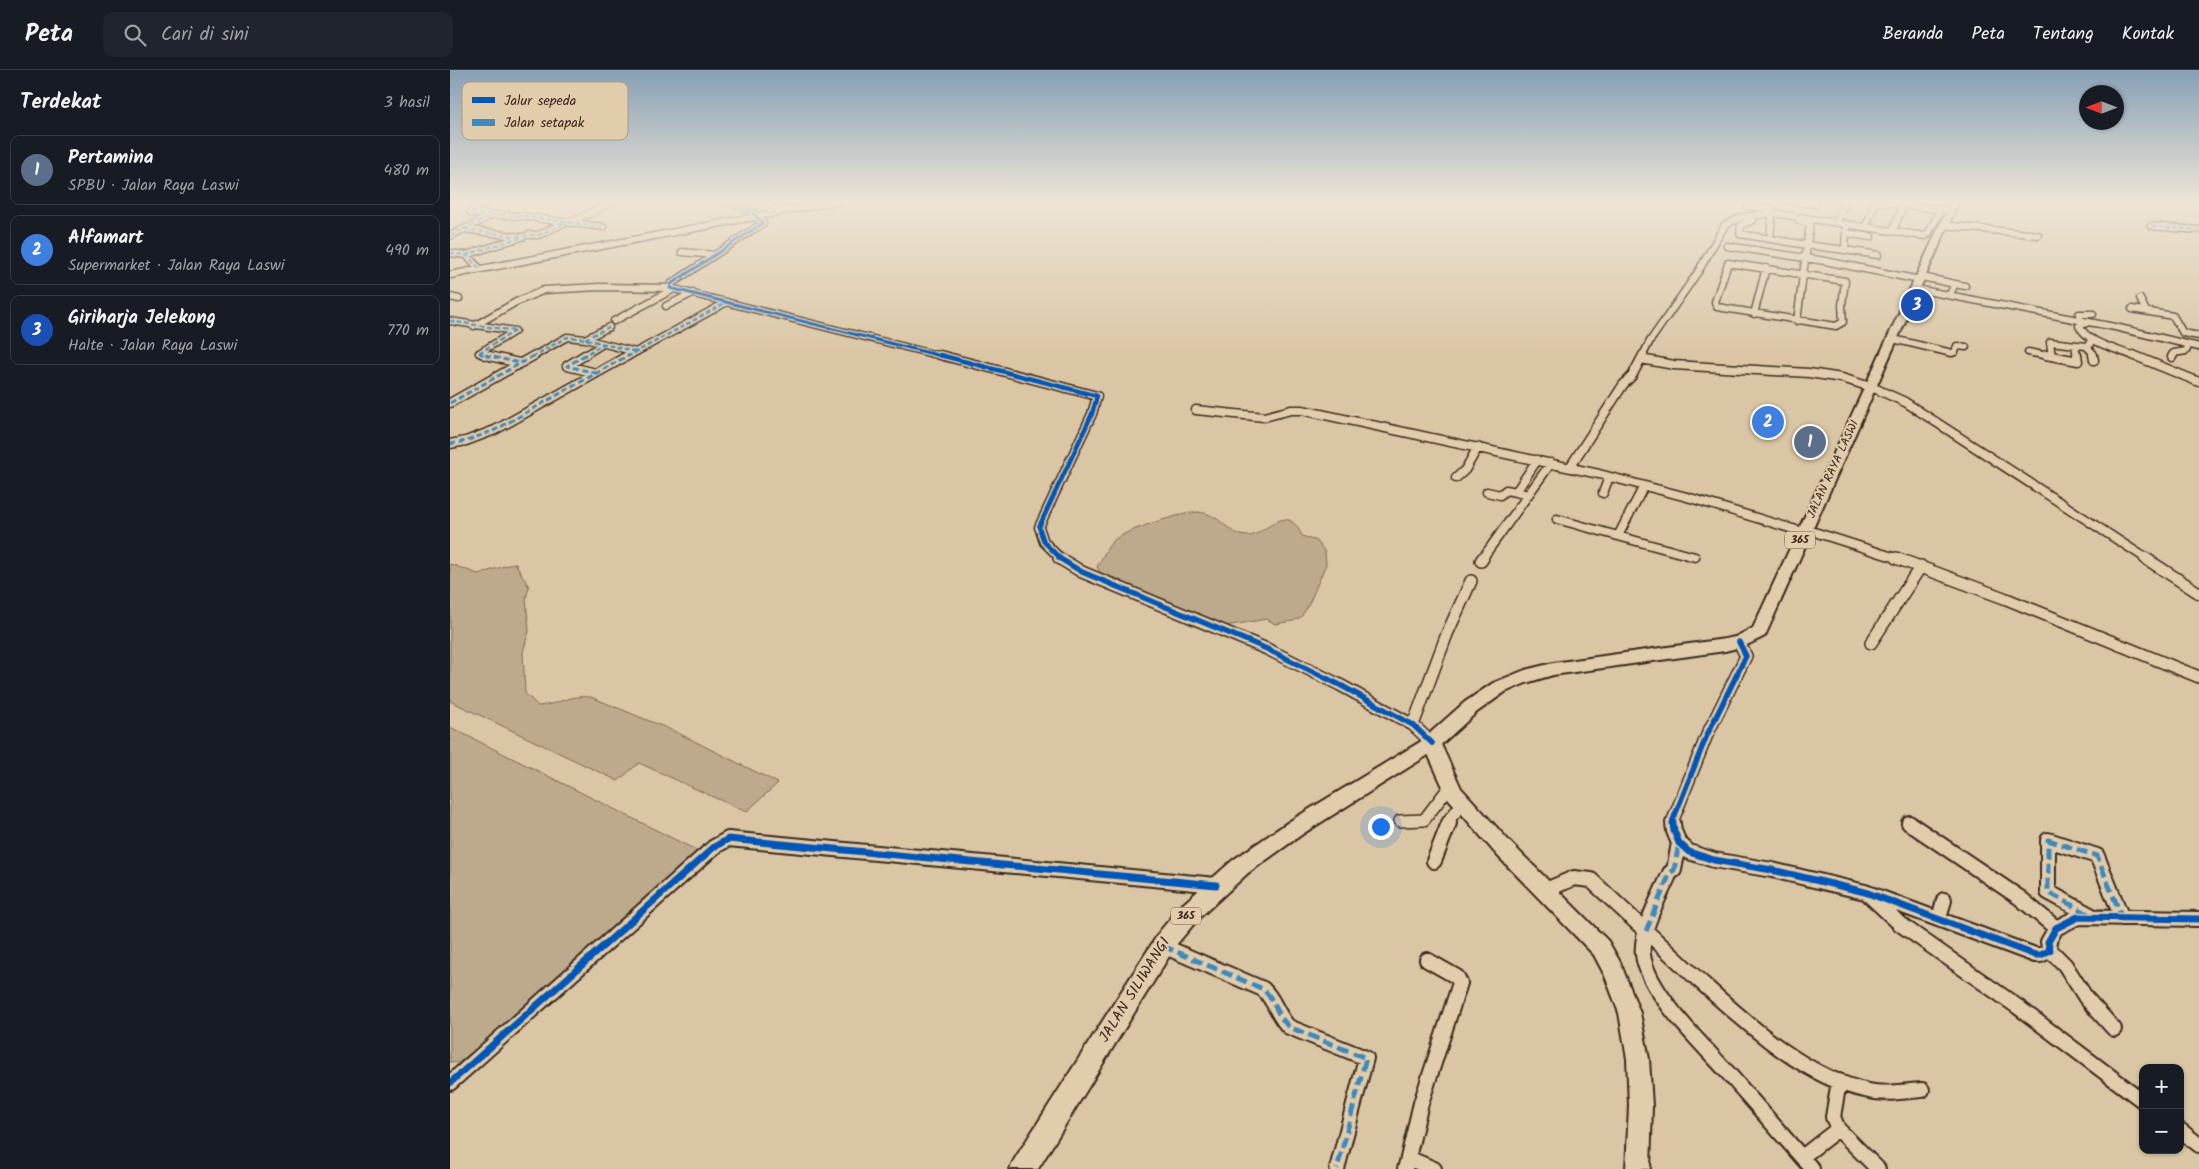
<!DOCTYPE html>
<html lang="id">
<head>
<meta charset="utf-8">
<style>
	:root { --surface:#171b24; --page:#20242c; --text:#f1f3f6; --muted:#9ea1a6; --line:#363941; --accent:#0b8043 }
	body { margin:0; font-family:Kalam,sans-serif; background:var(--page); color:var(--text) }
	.controls { position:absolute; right:15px; bottom:15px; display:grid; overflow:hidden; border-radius:10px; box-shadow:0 1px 4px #0004 }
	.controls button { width:45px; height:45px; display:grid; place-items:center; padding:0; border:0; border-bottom:1px solid var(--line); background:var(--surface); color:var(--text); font:25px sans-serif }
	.compass { position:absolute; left:1629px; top:15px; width:45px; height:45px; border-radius:50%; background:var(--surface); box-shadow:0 1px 4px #0004; rotate:270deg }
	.you { position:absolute; left:930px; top:756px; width:18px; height:18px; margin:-12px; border:4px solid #fff; border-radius:50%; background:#1a73e8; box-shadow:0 0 0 8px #1a73e833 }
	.badge { display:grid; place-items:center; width:32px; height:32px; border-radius:50%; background:var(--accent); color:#fff; font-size:16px; font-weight:700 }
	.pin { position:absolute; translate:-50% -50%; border:2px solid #fff; box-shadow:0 1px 5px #0006 }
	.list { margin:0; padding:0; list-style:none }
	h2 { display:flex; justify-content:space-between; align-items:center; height:65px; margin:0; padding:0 20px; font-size:21px }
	h2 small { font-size:16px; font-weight:400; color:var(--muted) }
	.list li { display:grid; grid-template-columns:32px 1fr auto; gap:15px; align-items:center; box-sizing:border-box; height:70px; margin:0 10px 10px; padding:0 10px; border:1px solid var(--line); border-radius:10px }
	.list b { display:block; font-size:19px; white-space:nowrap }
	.list p { margin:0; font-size:16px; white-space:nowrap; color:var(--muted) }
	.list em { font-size:16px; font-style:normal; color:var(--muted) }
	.icon { flex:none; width:28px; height:28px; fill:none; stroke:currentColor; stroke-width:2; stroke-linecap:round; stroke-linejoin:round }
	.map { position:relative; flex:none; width:1749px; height:1099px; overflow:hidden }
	header { display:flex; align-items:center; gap:30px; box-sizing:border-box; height:70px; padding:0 25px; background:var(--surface); border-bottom:1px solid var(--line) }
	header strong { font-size:24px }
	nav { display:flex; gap:28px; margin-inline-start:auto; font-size:18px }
	.search { width:350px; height:45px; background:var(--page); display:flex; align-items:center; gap:12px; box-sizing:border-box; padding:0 18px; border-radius:10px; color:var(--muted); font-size:19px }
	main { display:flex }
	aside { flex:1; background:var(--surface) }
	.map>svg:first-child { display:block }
	.green { fill:#bda98c; stroke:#7c6a55 }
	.building { fill:#a9967c; stroke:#3b2a1e }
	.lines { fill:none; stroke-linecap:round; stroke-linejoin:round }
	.minor-far3-casing { stroke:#3b2a1e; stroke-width:9 }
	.minor-far2-casing { stroke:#3b2a1e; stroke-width:11 }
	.minor-far1-casing { stroke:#3b2a1e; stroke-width:14 }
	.minor-casing { stroke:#3b2a1e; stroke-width:18 }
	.secondary-casing { stroke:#3b2a1e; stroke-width:4 }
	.primary-casing { stroke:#3b2a1e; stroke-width:4 }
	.minor-far3 { stroke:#e1ccab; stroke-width:6 }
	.minor-far2 { stroke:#e1ccab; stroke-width:8 }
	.minor-far1 { stroke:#e1ccab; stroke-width:11 }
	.minor { stroke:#e1ccab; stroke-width:14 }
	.secondary { fill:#e1ccab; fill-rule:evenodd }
	.primary { fill:#e1ccab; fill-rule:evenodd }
	.quiet-far2 { stroke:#3e89bf; stroke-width:2.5; stroke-dasharray:5 2.5; stroke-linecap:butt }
	.quiet-far1 { stroke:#3e89bf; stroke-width:3; stroke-dasharray:6 3; stroke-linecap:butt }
	.quiet { stroke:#3e89bf; stroke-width:5; stroke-dasharray:11 5; stroke-linecap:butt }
	.cycleway-far3-casing { stroke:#e1ccab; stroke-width:5 }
	.cycleway-far2-casing { stroke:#e1ccab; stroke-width:7 }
	.cycleway-far1-casing { stroke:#e1ccab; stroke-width:9 }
	.cycleway-casing { stroke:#e1ccab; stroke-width:10 }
	.cycleway-far3 { stroke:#0057b8; stroke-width:3 }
	.cycleway-far2 { stroke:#0057b8; stroke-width:4.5 }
	.cycleway-far1 { stroke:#0057b8; stroke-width:5.5 }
	.cycleway { stroke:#0057b8; stroke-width:7 }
	.labels { text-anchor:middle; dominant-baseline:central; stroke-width:4; stroke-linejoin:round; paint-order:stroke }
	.shield { fill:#e1ccab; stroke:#6d5b48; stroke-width:1 }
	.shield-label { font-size:11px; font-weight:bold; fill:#3b2a1e }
	.street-label { font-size:12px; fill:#3b2a1e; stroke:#e1ccab }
	.near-street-label { font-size:15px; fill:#3b2a1e; stroke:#e1ccab }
	.key { fill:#e1ccab; stroke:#af9b81; stroke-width:1 }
	.key-label { font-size:14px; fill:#3b2a1e }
</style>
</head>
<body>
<header>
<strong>Peta</strong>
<div class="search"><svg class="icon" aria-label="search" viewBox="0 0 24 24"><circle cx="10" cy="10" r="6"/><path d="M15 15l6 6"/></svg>Cari di sini</div>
<nav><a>Beranda</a><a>Peta</a><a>Tentang</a><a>Kontak</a></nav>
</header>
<main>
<aside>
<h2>Terdekat<small>3 hasil</small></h2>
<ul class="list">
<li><span class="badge" style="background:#5c6f8a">1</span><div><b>Pertamina</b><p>SPBU · Jalan Raya Laswi</p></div><em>480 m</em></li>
<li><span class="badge" style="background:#3f7fe0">2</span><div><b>Alfamart</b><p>Supermarket · Jalan Raya Laswi</p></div><em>490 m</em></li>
<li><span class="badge" style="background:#1a4fb4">3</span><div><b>Giriharja Jelekong</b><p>Halte · Jalan Raya Laswi</p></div><em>770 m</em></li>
</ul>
</aside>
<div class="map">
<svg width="1749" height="1099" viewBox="0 0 1749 1099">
	<rect width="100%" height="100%" fill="#dac6a5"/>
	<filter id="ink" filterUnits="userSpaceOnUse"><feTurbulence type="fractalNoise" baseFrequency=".02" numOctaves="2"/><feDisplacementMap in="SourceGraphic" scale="10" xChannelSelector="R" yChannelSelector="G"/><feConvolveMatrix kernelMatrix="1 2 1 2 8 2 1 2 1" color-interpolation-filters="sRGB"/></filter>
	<g filter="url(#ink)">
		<path class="green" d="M748,442C773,444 777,466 798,466C817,465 836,429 852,466L867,471L875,482L876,494L859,534L851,547L843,551L825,554L817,549L775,556L683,519L667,508L653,506L647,497C652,489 656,478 663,471C674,460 731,443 748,442Z
			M65,493L79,517L76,529L79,561L73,582L75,623L88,636C108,635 120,624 141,627L224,661L328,713L296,742L189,693L168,711L0,631V494L28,504Z
			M0,657L248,781L198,829L35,972L8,993L0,992Z"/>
		<path class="building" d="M1316,345L1326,348L1320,359L1309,356Z"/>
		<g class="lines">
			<defs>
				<path id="minor-far3" d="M272,131L297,137L313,153L221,214L220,218L495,287
					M1337,131L1365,134
					M1422,131L1495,140
					M1298,136L1323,139
					M20,142L42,131
					M21,143L71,146L153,157
					M319,143L337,131
					M1303,150L1291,155L1290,164L1357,175L1347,251
					M1349,151L1360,153L1357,175L1395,180L1396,157
					M1387,151L1395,131
					M122,152L165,131
					M1493,155L1588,165
					M1416,156L1426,131
					M1701,156L1749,160
					M14,159L70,167
					M1443,160L1454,134
					M1396,163L1421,167
					M0,166L44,144
					M1320,169L1322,147
					M1277,176L1375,191L1470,210
					M1395,180L1428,185
					M232,182L265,185
					M0,183L16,185L30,199
					M16,185L78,165H89L118,151
					M1278,193L1395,211L1392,235L1393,252L1386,256L1267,237L1265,232Z
					M0,205L387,131
					M1472,207L1505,214L1501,222
					M1505,214L1515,216
					M1466,219L1665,257L1749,277
					M0,227L9,229
					M1690,229L1696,241
					M216,236L243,223
					M1682,239L1723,246L1733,263L1749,266
					M1304,244L1316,198
					M0,251L65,261
					M164,251L222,220
					M1631,251L1629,244H1643
					M1639,252L1629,256C1639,274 1668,279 1686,287
					M24,256L66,232L94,220L149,217L220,218
					M135,269L159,257
					M1443,269L1502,283L1505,282L1507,276L1516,277
					M1625,275L1627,287
					M1636,276L1643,283L1644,287
					M1578,282L1603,287
					M29,283L65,261
					M29,283L39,287
					M82,287L117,267L135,269L186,282
					M132,287L153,274
					M177,287L277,232
					M1192,287L1200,271L1248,202L1275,155L1289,148L1322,143L1475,166L1478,164L1491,139
					M1602,287L1600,272L1636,276L1641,274L1640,268
					M1722,287L1724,283L1736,281L1739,275"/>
				<path id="minor-far2" d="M35,285L69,293
					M135,285L117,296L146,303
					M490,285L647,326L642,344L589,457L594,472L611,489
					M1596,285L1628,291L1627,285
					M1643,285L1644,290
					M1683,285L1749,312
					M1722,287L1723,285
					M1191,289L1224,295L1359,303L1392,308L1424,318L1455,332L1697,489
					M0,333L85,285
					M746,340L814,347L841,340H852L1149,404L1237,427L1353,462
					M0,374L16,371L45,360L179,285
					M1120,397L1173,315L1182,306L1193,285
					M1006,408L1015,400L1028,377
					M1194,416L1168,466L1245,487
					M1037,422L1050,425L1056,420L1066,422
					M1153,423L1159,407
					M1078,425L1066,422L1087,390
					M1107,449L1168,466
					M1355,459L1449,489
					M1032,489L1101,393"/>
				<path id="minor-far1" d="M609,488L632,502L817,579L890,615L963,655L982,673
					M1446,488L1554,528L1749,607
					M1695,488L1749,523
					M1031,491L1033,488
					M1421,573L1471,496
					M963,655L997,564L1021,511
					M950,751L974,750L1000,716
					M998,754L1001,747L1013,734
					M1223,754V750L1257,665L1296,586L1289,572"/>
				<path id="minor" d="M1223,753L1224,761L1229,773L1239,782L1264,790L1322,800L1415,822L1585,885H1591L1600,880L1598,872L1606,858L1628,847L1749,849
					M1459,753L1570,828L1606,858
					M1229,773L1224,800L1220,803C1210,826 1190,860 1193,885C1198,923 1254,976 1279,1004C1307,1036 1334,1067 1362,1099
					M984,791L999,753
					M1096,820L1124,808L1141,810C1174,841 1208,872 1241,903C1290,947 1352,1008 1419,1021C1436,1025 1455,1021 1472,1020
					M1420,826L1450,854L1568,937L1693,1031
					M1642,846L1598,822V770L1647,786L1672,848
					M1489,849L1494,830
					M713,876L813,919C825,930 827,946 839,957L916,988L887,1099
					M1600,880L1615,895L1636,928L1664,959
					M0,1013L264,777L278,769L766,815
					M1388,1059L1383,1047L1389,1011
					M1730,1060L1749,1075
					M1352,1087L1388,1059L1428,1099
					M958,1088L971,1033L1010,913L1007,907L977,890
					M955,1099L958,1088L984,1099"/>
				<path id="secondary" d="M982,666L988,668L1011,718L1060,772L1158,871L1170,892L1190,943L1199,989L1202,1036L1200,1099H1176L1179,1036L1177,989L1169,943L1155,906L1144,885L1046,784L998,728L973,673L976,668Z"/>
				<path id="primary" d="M1501,131H1509L1315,566L1295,576L1275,581L1103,605L1076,613L1055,622L1027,642L983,682L854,763L798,803L748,849L726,875L588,1099H560L564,1090L710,861L732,835L783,790L840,751L970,672L1015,632L1043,613L1075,600L1103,593L1275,569L1285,567L1303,558Z"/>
			</defs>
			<use href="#minor-far3" class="minor-far3-casing"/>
			<use href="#minor-far2" class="minor-far2-casing"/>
			<use href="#minor-far1" class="minor-far1-casing"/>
			<use href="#minor" class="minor-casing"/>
			<use href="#secondary" class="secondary-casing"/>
			<use href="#primary" class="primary-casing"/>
			<use href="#minor-far3" class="minor-far3"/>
			<use href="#minor-far2" class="minor-far2"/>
			<use href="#minor-far1" class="minor-far1"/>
			<use href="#minor" class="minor"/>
			<use href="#secondary" class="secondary"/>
			<use href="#primary" class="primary"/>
			<path class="quiet-far2" d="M21,143L71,146L153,157
				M21,143L42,131
				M1701,156L1749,160
				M14,159L71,167
				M0,166L42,145
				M0,183L16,185L30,199
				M16,185L78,165H89L117,152
				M0,251L65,261
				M135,269L159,257
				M29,283L65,261
				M29,283L39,287
				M82,287L117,267L135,269L186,282
				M132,287L153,274
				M177,287L277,232"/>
			<path class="quiet-far1" d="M35,285L69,293
				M135,285L117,296L146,303
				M0,333L85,285
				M0,374L16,371L45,360L179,285"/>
			<path class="quiet" d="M1638,844L1598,822V770L1647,786L1672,848
				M1196,861L1220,803L1224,800L1229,773
				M713,876L813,919C825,930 827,946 839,957L916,988L887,1099"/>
			<defs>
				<path id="cycleway-far3" d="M272,131L297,137L313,153L221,214L220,218L495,287"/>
				<path id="cycleway-far2" d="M490,285L647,326L642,344L589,457L594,472L611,489"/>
				<path id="cycleway-far1" d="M609,488L632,502L817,579L890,615L963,655L982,673
					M1223,754V750L1257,665L1296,586L1289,572"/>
				<path id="cycleway" d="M1223,753L1224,761L1229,773L1239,782L1264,790L1322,800L1415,822L1585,885H1591L1600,880L1598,872L1606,858L1628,847L1749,849
					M0,1013L264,777L278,769L766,815"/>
			</defs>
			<use href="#cycleway-far3" class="cycleway-far3-casing"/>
			<use href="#cycleway-far2" class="cycleway-far2-casing"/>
			<use href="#cycleway-far1" class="cycleway-far1-casing"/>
			<use href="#cycleway" class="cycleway-casing"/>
			<use href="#cycleway-far3" class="cycleway-far3"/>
			<use href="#cycleway-far2" class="cycleway-far2"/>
			<use href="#cycleway-far1" class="cycleway-far1"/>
			<use href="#cycleway" class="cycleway"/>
		</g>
	</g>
	<linearGradient id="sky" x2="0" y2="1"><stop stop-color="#87a0b6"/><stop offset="0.46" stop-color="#eee5d6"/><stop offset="1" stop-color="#eee5d6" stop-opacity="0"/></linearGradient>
	<rect width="1749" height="285" fill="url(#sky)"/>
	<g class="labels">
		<g class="shield">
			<rect x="1335" y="461.5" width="30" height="17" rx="4"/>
			<rect x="721" y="837.5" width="30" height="17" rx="4"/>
		</g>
		<g class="shield-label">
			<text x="1350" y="470">365</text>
			<text x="736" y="846">365</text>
		</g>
		<g class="street-label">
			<text transform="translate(1383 399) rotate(-65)">JALAN RAYA LASWI</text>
		</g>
		<g class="near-street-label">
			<text transform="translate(685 920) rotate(-58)">JALAN SILIWANGI</text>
		</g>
	</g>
	<rect x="12" y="12" width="166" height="58" rx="8" class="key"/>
	<rect x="22" y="27" width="23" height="6" fill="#0057b8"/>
	<rect x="22" y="49" width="23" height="7" fill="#3e89bf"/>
	<g class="key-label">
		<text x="54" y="35">Jalur sepeda</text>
		<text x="54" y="57">Jalan setapak</text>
	</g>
</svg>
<div class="controls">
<button>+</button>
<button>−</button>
</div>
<svg class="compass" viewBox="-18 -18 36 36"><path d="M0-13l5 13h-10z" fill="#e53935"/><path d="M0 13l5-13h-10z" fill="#9ea1a6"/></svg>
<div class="you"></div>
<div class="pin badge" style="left:1360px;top:372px;background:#5c6f8a">1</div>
<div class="pin badge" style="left:1318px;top:352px;background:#3f7fe0">2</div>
<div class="pin badge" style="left:1467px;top:235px;background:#1a4fb4">3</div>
</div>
</main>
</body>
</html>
